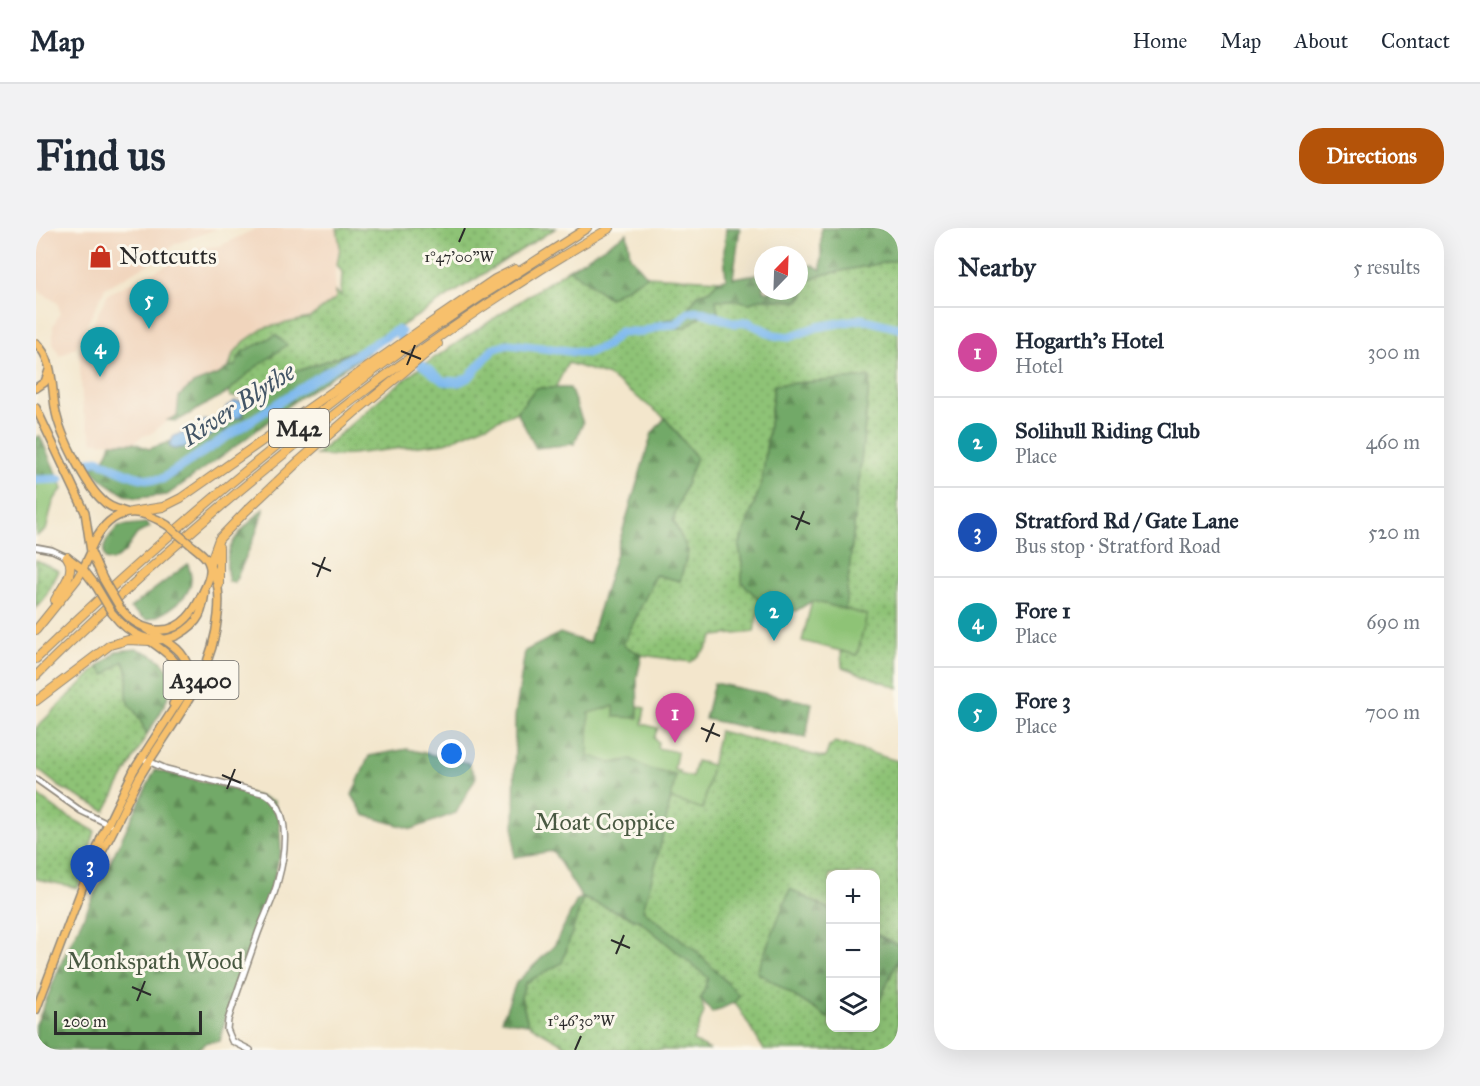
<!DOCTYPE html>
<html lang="en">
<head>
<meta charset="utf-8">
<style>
	:root { --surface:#fff; --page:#f2f2f3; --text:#1f2937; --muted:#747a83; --line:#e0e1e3; --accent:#b45309 }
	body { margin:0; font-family:"IM FELL Great Primer",serif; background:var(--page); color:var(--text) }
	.controls { position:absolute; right:18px; bottom:18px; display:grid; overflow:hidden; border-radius:12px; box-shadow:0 6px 24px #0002 }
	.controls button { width:54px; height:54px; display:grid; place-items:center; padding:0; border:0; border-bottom:2px solid var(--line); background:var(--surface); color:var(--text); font:30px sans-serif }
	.compass { position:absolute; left:718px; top:18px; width:54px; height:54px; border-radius:50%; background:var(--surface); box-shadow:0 6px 24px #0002; rotate:23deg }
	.scale { position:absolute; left:18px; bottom:15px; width:148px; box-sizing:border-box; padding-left:6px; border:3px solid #2b2b2b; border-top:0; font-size:16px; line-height:21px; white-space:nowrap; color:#2b2b2b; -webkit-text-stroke:4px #fbf7ec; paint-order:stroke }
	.you { position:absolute; left:416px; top:526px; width:21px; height:21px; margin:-15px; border:4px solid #fff; border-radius:50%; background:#1a73e8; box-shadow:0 0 0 9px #1a73e833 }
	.badge { display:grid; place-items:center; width:39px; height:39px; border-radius:50%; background:var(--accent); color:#fff; font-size:20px; font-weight:700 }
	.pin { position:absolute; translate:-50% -50px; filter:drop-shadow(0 2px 3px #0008) }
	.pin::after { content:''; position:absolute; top:32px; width:21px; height:18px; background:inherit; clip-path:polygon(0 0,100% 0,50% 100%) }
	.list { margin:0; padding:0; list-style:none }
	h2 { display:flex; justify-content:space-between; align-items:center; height:78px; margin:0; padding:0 24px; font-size:26px }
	h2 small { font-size:20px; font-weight:400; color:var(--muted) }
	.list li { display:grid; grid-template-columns:39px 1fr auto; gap:18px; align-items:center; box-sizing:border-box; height:90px; padding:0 24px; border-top:2px solid var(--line) }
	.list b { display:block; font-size:22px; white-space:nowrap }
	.list p { margin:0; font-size:20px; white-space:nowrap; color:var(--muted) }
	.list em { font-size:20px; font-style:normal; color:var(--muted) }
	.icon { flex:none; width:33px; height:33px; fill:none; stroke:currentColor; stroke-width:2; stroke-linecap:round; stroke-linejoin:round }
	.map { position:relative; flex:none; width:862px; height:822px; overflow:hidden; border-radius:24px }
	header { display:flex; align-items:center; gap:36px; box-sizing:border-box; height:84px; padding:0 30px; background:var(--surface); border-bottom:2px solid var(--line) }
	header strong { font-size:28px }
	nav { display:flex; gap:33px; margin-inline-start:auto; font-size:21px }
	.intro { display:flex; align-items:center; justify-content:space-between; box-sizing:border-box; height:144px; padding:0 36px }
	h1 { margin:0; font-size:42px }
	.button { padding:15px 27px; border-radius:24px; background:var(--accent); color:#fff; font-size:21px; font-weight:700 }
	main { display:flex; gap:36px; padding:0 36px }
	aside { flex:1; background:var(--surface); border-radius:24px; box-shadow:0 6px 24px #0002 }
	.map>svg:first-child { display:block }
	.built { fill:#f1d5bd }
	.grass { fill:url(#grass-dots); stroke:#5c7750; stroke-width:1.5 }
	.forest { fill:url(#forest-firs); stroke:#4e6a49; stroke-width:1.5 }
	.green { fill:#8ec376; stroke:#5c7750; stroke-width:1.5 }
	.water { fill:url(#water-ripples); stroke:#54728c; stroke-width:1.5 }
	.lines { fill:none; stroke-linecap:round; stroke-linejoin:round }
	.river { stroke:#7cb8ee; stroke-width:9 }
	.minor-casing { stroke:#8f887c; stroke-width:8 }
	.tertiary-casing { stroke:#8f887c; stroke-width:8 }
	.primary-casing { stroke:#8f887c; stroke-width:10 }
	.trunk-casing { stroke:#8f887c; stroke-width:10 }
	.motorway-casing { stroke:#8f887c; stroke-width:10 }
	.minor { stroke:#fff; stroke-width:4.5 }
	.tertiary { stroke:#fff; stroke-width:5 }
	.primary { stroke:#f7c06c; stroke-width:7 }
	.trunk { stroke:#f7c06c; stroke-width:7 }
	.motorway { stroke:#f7c06c; stroke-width:8 }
	.trunk-bridge-casing { stroke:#8f887c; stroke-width:10; stroke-linecap:butt }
	.trunk-bridge { stroke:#f7c06c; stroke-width:7 }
	.ticks { fill:none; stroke:#2b2b2b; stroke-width:2 }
	.labels { text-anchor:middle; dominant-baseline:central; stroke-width:6; stroke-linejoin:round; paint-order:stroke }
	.shield { fill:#fbf7ec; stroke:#696865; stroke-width:1.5 }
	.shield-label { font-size:22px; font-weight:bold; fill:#2b2b2b }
	.poi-label { font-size:24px; fill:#2b2b2b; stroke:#fbf7ec; text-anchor:start }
	.park-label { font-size:24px; fill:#495942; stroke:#fbf7ec }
	.water-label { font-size:26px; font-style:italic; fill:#435566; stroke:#fbf7ec }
	.ticks-label { font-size:15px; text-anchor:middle; fill:#2b2b2b; stroke:#fbf7ec; stroke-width:6; stroke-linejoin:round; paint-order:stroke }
</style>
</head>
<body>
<header>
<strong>Map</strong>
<nav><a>Home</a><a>Map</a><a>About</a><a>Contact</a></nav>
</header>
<div class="intro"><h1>Find us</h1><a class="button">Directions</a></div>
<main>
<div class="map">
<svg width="862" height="822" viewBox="0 0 862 822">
	<defs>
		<pattern id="grass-dots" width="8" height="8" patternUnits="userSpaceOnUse" patternTransform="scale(1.5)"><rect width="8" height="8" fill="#8ec376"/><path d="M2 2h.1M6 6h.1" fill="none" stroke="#749f61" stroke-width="1.8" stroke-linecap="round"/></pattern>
		<pattern id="forest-firs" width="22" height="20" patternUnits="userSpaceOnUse" patternTransform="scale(1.5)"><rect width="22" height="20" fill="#72a967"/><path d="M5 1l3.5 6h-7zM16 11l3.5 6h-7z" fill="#5e8a55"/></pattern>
		<pattern id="water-ripples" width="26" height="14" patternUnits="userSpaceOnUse" patternTransform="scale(1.5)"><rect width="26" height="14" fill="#7cb8ee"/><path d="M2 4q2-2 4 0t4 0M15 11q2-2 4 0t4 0" fill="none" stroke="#6696c1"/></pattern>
	</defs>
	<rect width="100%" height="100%" fill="#fbf7ec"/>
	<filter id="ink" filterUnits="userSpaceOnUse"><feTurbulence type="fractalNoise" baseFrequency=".0167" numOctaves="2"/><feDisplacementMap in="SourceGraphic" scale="12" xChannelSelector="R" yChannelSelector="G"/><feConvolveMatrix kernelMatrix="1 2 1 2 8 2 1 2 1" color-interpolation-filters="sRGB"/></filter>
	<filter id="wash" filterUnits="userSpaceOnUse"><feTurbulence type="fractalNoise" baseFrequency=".008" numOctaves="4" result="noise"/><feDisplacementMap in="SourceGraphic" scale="24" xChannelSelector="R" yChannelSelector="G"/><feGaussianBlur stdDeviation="1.35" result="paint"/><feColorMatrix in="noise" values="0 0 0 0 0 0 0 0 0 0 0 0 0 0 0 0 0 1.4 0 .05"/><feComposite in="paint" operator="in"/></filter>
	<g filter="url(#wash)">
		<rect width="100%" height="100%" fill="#f3e6cc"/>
		<path class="built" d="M0,0H182L139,16L121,31L69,60L40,119L24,128L17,115V98L24,85L22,75L5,65L0,56Z
			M221,0H301L304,19L299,46L301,70L273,90L228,100L197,126L193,139L183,146L157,156L141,188L136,189L116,205L105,209L98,215L57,214L47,183L43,124L72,66L127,39L147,26L164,19L184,18Z"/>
		<path class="grass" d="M301,0H520L337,116L259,144L210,174L206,168L195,169L192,164L216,142L199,138L193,139L197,126L209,113L228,100L273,90L300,70V63L305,68L306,44L301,37L304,19Z
			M862,32V460L806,439L805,423L821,427L831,387L809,381L834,149L738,157L726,254L703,318L706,335V354L728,377L721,389L718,404L678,408L670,421L655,434L606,427L587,417L620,346L644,353L652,323L637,292L660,229L629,190L573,148L532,135L519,160H500L481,184L409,215L299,228L280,227L346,169L386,138L533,41L573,70L611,48L683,52L673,63L663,66L644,90L631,100H649L665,88L682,85L679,72H700L714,75L724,71L762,73L767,69L770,54L785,47Z
			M0,332L23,343L8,371L0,380Z
			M87,433C95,444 90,454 91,466C91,476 97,480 102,488C106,494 107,500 111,506L69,583L24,559L0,540V500L62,439L69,447Z
			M683,503L789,530L793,519L799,514L862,533V717L840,706V646H794V682L754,662L721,744L794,791V800H808L816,805L826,802L828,800H840V781L862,731V822H728L699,774L703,767L659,722L607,682L635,571L667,580Z
			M0,566L24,584L59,603L42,660L0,651Z
			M546,670L604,693L673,750L665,770L668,784L657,813L674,822H537L492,796L485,769L489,755L526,734Z"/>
		<path class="forest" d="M690,0H704L697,50L727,45V63H763V39L777,37L785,42V0H862V32L785,47L770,54L767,69L762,73L724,71L714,75L700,72H680L682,85L665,88L649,100H631L628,92L644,90L663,66L673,63L683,52L690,51L688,25Z
			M591,5L594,28L611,48L573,70L533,41Z
			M240,107L251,117L216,142L192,164L141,193L132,192L141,188L143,168L157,156L183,146L193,139L199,138L206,124Z
			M333,118V124L264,169L204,215L131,267L100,270L89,267L68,253L54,240C66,236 72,228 75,215H98L113,221L136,213L133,218L137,221L154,217L163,211L173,208L198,191L205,189L210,174L259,144Z
			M834,149L809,381L776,373L760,383L728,377L706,354V335L703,318L726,254L738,157Z
			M500,160H534L547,195L538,216L500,220L481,184Z
			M629,190L660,229L637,292L652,323L644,353L620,347L587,417L606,427L601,449L602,490L578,489V478L575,535L595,531L613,541L640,547L623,624L607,682L659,722L703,767L699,774L676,785L665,770L672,750L604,693L547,670L526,735L489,755L485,769L492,796L466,792L480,755L518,718L541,672L546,670L517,623L478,629L479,489L489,423L524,405L553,415L616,205Z
			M4,208L27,261L0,265V209Z
			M228,280L220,305L199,354H193C184,317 204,305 228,280Z
			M111,295L114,299L101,306L88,325L76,333L69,331C64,317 74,307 83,298Z
			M152,336C153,340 155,346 155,350C156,371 127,387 111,392L94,380Z
			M101,421C154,437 134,472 111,506C107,500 106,494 102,488C97,480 91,477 91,467C90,455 95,444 87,433L69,447L62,439L81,423Z
			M678,455L776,475L770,509L722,502L669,491Z
			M371,521L432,535L440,549L420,585L376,601L328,587L316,567L333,528Z
			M119,542L208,564L238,573L243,588L245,623L237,654L191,784L184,813L172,814L160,822H0V797L26,733Z
			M754,661L794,682V791L721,744Z
			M840,706L862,717V731L840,781Z"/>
		<path class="green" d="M24,251L27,261C14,272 15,286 10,302L0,308V252Z
			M776,373L831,387L821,427L766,413Z
			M578,478V489L602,490V478L609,480L606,496L622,500L618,510L622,514L621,520L641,524L638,542L644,543L643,546L656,549L660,533L676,537L667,581L635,571L640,547L613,541L595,531L575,535L552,527L553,485Z"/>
		<path class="water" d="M199,173L210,174L205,189L198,191L173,209L163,211L154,218L138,221L133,218L138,208L160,200L169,192L182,193L187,190L190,179Z"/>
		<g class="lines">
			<path class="river" d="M385,136L407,153L423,154L433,149L457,121L472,116L550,125L570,118L584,104H606L626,97L640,96L653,84L663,83L699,95L712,94L738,107L753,109L781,99L826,91L862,100
				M54,234L61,232C82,241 102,254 126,251L274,154L361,102L365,104L364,108
				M0,252L24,251"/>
		</g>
	</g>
	<g filter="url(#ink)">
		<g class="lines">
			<defs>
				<path id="minor" d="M0,319L16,322L31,329
					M0,551L45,583L74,597"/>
				<path id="tertiary" d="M110,532L130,541L230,566C256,582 249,627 242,652C238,671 227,690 221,708C211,736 201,764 192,792L191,801L196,813L214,822"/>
				<path id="primary" d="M114,413C141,432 154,442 137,476
					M56,640C75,612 87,580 103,550C135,495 176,453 182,387C184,368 183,354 174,338
					M0,782L65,610L98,542L153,457C157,424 134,415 110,401"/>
				<path id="trunk" d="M0,115C19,133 15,161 20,185C25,208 49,256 66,272C72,279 81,281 90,284
					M0,160L9,154L13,142
					M0,180L49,284L55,324L67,351
					M55,320C71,284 96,274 131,297
					M31,329L47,341L60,358
					M47,341L55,324
					M84,380C100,401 130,412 151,390C158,383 162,375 166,366C170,358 177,345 173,336C171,328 160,321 154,316
					M76,385C93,407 117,419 142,407C151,402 159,396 163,388C167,380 168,372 169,364"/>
				<path id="motorway" d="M95,284L127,279L145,270L390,98L459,51L479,41
					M174,336L183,311L210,283L263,233L318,185L402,116
					M183,357V319
					M19,372C26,359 41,343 31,329
					M0,402L41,351L47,341
					M0,431C109,325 224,226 347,136C413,88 482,44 551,0
					M0,448C41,406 85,367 129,327C266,205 414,92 574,0
					M0,473L74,417L92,412L114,413"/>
			</defs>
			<use href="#minor" class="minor-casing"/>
			<use href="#tertiary" class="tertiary-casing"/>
			<use href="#primary" class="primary-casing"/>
			<use href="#trunk" class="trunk-casing"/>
			<use href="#motorway" class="motorway-casing"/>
			<use href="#minor" class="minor"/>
			<use href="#tertiary" class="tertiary"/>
			<use href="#primary" class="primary"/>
			<use href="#trunk" class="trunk"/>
			<use href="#motorway" class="motorway"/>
			<defs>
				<path id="trunk-bridge" d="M131,297L154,316
					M67,351L84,380
					M60,358L76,385"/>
			</defs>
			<use href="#trunk-bridge" class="trunk-bridge-casing"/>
			<use href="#trunk-bridge" class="trunk-bridge"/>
		</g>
	</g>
	<path class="ticks" d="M423,14L429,0M365,123L385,131M371,137L379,117M755,288L774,296M760,302L768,283M276,335L295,343M281,349L289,329M665,500L684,508M670,514L678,495M186,547L205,555M191,561L199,541M575,712L594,720M580,726L588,707M96,759L115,767M101,773L109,753M539,822L545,808"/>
	<defs>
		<symbol id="shop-bare" viewBox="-9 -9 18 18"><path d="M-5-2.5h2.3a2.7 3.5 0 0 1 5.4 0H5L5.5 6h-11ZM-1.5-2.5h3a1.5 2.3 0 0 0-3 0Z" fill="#c8321e" stroke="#fbf7ec" stroke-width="2.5" paint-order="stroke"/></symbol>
	</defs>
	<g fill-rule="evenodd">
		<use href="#shop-bare" x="48" y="12" width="33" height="33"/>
	</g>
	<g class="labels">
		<g class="shield">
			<rect x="233" y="181" width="60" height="38" rx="4.5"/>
			<rect x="127.5" y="433" width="75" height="38" rx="4.5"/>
		</g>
		<g class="shield-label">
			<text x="263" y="200">M42</text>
			<text x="165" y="452">A3400</text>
		</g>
		<g class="poi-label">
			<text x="83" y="28">Nottcutts</text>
		</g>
		<g class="park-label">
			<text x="569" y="594">Moat Coppice</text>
			<text x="119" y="733">Monkspath Wood</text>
		</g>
		<g class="water-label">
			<text transform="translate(202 176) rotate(-33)">River Blythe</text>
		</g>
	</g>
	<g class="ticks-label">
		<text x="423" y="34">1°47'00"W</text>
		<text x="545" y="798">1°46'30"W</text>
	</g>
</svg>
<div class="controls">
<button>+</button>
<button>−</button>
<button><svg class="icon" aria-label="layers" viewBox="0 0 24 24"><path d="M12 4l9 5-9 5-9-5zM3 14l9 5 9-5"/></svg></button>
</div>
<svg class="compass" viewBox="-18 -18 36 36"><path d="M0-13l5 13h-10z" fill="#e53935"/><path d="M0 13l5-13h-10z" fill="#747a83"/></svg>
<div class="scale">200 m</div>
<div class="you"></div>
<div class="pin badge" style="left:639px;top:515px;background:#d1479c">1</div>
<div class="pin badge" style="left:738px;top:413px;background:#0f9aa8">2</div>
<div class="pin badge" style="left:54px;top:667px;background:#1a4fb4">3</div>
<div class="pin badge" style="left:64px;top:149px;background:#0f9aa8">4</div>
<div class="pin badge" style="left:113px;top:101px;background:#0f9aa8">5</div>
</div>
<aside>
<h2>Nearby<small>5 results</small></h2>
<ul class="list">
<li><span class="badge" style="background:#d1479c">1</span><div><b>Hogarth's Hotel</b><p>Hotel</p></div><em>300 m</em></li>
<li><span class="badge" style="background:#0f9aa8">2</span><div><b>Solihull Riding Club</b><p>Place</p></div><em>460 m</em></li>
<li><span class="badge" style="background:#1a4fb4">3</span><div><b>Stratford Rd / Gate Lane</b><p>Bus stop · Stratford Road</p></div><em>520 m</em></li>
<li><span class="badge" style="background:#0f9aa8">4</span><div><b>Fore 1</b><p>Place</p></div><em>690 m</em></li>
<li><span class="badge" style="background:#0f9aa8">5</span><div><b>Fore 3</b><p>Place</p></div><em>700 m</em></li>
</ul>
</aside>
</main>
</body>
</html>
